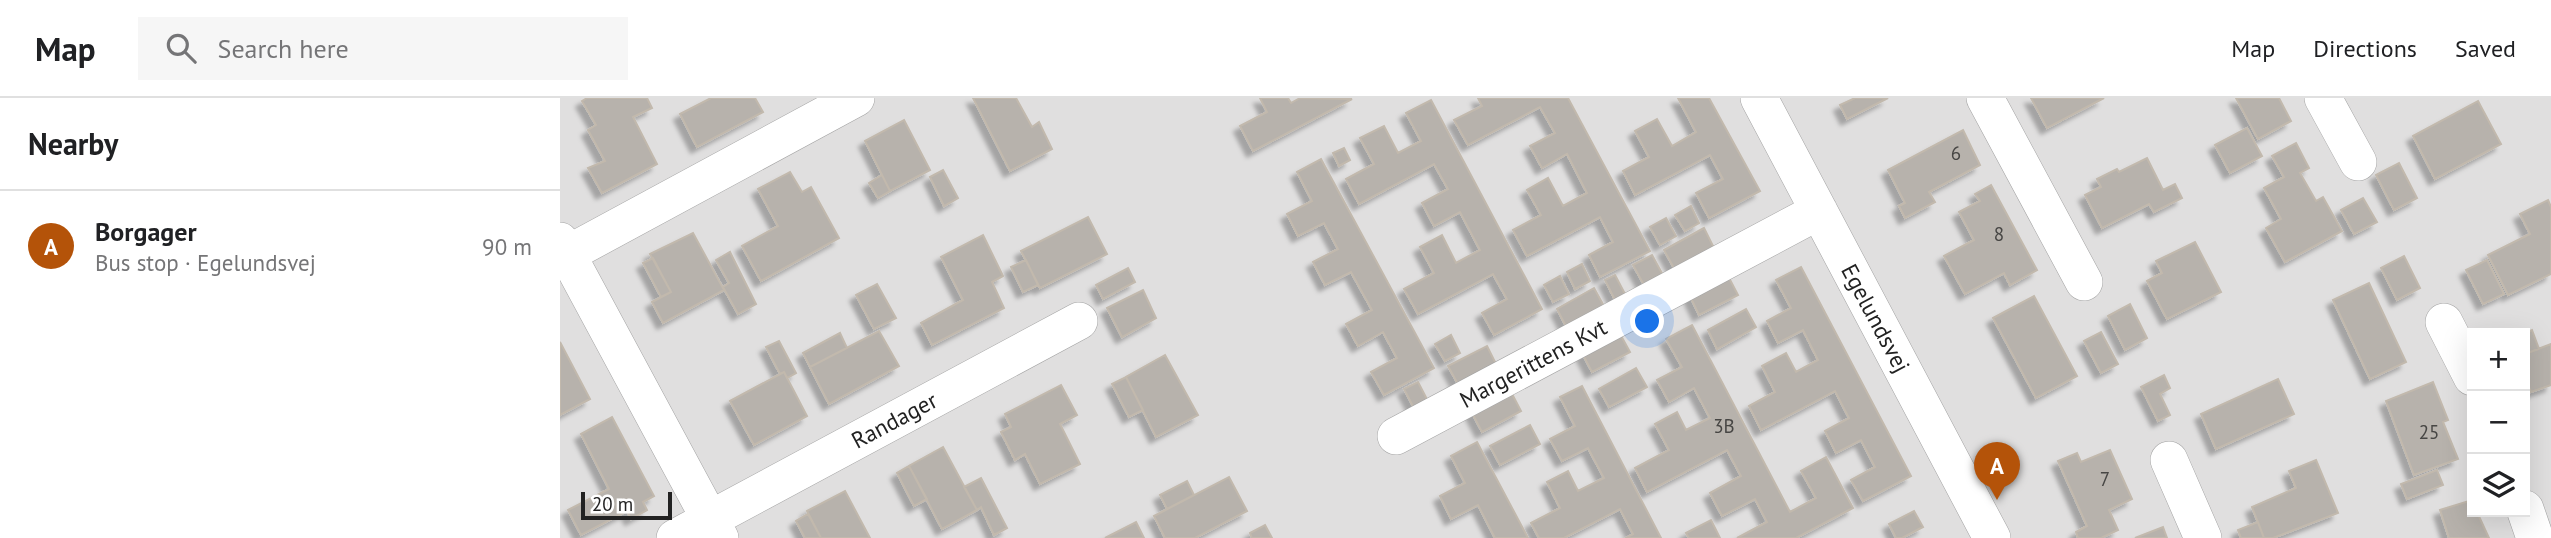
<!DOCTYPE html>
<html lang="en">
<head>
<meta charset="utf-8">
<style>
	:root { --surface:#fff; --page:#f6f6f6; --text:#202124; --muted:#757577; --line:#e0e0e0; --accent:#b45309 }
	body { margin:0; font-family:"PT Sans",sans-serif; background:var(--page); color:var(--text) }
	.controls { position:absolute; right:21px; bottom:21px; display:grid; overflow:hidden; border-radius:0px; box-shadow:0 7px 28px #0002 }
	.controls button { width:63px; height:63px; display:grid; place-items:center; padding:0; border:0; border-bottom:2px solid var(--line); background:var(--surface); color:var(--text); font:35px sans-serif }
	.scale { position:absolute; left:21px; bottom:18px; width:91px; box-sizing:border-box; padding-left:7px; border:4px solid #222; border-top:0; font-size:19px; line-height:24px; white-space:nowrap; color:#222; -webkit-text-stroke:5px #fff; paint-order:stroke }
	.you { position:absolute; left:1088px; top:224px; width:24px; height:24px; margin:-18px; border:5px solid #fff; border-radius:50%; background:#1a73e8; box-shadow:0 0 0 10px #1a73e833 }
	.badge { display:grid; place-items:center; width:46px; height:46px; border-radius:50%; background:var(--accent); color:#fff; font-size:23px; font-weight:700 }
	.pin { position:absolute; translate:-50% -58px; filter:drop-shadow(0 2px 4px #0008) }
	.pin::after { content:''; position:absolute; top:37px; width:24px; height:21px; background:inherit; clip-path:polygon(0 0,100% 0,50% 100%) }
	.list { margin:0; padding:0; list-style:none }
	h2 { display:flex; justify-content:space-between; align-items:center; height:91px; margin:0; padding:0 28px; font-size:30px }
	h2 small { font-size:23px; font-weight:400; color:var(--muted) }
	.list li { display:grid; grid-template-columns:46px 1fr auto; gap:21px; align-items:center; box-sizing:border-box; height:112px; padding:0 28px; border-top:2px solid var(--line) }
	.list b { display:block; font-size:26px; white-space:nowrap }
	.list p { margin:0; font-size:23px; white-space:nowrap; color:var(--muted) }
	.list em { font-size:23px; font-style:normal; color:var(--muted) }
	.icon { flex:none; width:38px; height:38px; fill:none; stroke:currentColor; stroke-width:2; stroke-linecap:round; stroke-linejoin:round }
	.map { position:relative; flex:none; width:1991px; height:440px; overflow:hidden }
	header { display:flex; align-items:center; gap:42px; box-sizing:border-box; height:98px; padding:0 35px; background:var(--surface); border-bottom:2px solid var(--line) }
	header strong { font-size:33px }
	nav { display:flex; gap:38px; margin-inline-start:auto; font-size:24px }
	.search { width:490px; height:63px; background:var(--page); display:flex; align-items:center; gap:18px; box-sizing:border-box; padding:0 24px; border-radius:0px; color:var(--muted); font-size:26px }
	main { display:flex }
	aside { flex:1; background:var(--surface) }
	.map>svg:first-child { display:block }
	.residential { fill:#e0dfdf; fill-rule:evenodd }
	.building { fill:#b7b2ac; stroke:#c2b9ad; stroke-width:2; filter:url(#shadow) }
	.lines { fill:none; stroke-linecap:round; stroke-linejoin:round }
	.minor-casing { stroke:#a3a3a3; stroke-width:38 }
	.minor { stroke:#fff; stroke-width:37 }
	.labels { text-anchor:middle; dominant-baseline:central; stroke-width:5; stroke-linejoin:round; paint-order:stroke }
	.number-label { font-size:19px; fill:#474644 }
	.street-label { font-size:23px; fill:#222; stroke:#fff }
</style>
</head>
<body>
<header>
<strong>Map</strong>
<div class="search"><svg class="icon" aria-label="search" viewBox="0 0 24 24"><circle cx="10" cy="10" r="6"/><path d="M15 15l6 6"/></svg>Search here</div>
<nav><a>Map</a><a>Directions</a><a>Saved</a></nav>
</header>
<main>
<aside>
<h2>Nearby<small></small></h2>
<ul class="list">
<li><span class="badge">A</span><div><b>Borgager</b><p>Bus stop · Egelundsvej</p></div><em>90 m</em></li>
</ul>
</aside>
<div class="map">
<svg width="1991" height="440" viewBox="0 0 1991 440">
	<defs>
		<filter id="shadow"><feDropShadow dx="-6" dy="6" stdDeviation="2" flood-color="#0004"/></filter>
	</defs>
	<rect width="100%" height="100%" fill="#f1f0ea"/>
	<path class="residential" d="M0,0H1991V440H0ZM1912,235H1965V414H1912Z"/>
	<path class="building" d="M27,0H87L92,10L73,19L97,66L42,95L28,70L45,63L28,32L36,27L22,3Z
		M151,0H195L203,14L137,49L120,16Z
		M413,0H456L472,29L479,24L492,51L450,73Z
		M700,0H728L731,5L740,0L792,1L693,53L680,28L707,14Z
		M918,0H1008L1090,153L1040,179L1029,157L1053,144L1040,119L967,158L953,132L981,117L967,92L988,80L1003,108L1027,95L1007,56L982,70L970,48L995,35L980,9L908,47L894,22L922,8Z
		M1118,0H1149L1200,93L1149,120L1136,95L1163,81L1150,57L1075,97L1063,73L1089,59L1075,33L1097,21L1112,48L1136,34Z
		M1295,0H1328L1287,21L1280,7Z
		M1471,0H1544L1487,30Z
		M1676,0H1719L1731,23L1698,41Z
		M871,2L982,211L934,237L922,215L947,201L933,176L858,216L844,191L874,175L860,149L882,137L896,165L920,152L900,114L874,128L862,105L888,91L874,66L799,106L786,81L814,66L800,40L824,28L838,55L861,43L846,15Z
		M1918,3L1941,46L1875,81L1853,38Z
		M344,22L370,72L330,93L305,43Z
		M1687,30L1702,58L1670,75L1655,47Z
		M1403,32L1420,67L1369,94L1375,104L1345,120L1339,108L1345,105L1328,72Z
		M1736,45L1749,70L1740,75L1756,103L1763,99L1782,133L1725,164L1706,130L1721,121L1704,90L1724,79L1712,58Z
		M784,50L790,62L779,68L773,55Z
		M1587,60L1603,92L1615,86L1622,100L1594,114L1589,106L1542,130L1525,97L1541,89L1537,81L1557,71L1559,74Z
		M761,61L874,270L824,297L811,274L837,260L823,234L798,248L786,226L812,212L791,174L765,187L753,164L778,151L764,125L738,138L727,116L752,103L737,74Z
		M1839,65L1857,100L1834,112L1816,77Z
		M383,72L398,100L384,108L370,79Z
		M230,74L242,94L251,89L279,140L201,183L182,148L218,128L198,91Z
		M322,77L330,93L318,100L309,85Z
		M1431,87L1477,172L1450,187L1444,175L1405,196L1384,158L1414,142L1399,114L1420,103L1415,96Z
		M1803,100L1817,124L1794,136L1781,112Z
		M1988,102L1991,109V176L1948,197L1928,157L1970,136L1960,116Z
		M1131,108L1139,125L1125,133L1115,117Z
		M528,119L547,156L480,190L461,153Z
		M1106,120L1116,138L1100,147L1090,129Z
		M1144,130L1154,150L1115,172L1104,152Z
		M133,135L164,192L103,225L92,204L111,194L90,156Z
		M423,137L443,178L432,184L444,210L372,247L361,225L403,202L381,159Z
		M1635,144L1661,194L1607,221L1587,183L1602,175L1596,163Z
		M170,154L196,206L178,216L163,189L169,185L156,162Z
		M1092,157L1103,177L1084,187L1073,167Z
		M1844,158L1860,190L1837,202L1821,170Z
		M93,160L111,194L101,199L83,165Z
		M466,162L478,187L463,194L451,169Z
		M1927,162L1944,196L1923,206L1906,172Z
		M1022,166L1030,183L1015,191L1007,174Z
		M1241,169L1351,378L1303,403L1291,382L1315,369L1301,342L1276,355L1265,333L1289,320L1275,293L1201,332L1189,308L1215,294L1202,268L1226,255L1236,274L1258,262L1243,232L1218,245L1207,223L1231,210L1216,182Z
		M568,170L575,184L543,201L536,187Z
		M1167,176L1178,197L1139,217L1129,196Z
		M1055,177L1066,198L1056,204L1045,182Z
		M1000,178L1009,196L993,204L984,187Z
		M1809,185L1846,264L1810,281L1773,202Z
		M317,186L336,220L314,231L296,197Z
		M1034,190L1045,210L1008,232L997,211Z
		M583,192L596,220L562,239L547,210Z
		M1474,198L1517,278L1476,300L1433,220Z
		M1570,206L1587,240L1565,252L1548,218Z
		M1186,211L1196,229L1157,251L1148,232Z
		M1132,227L1230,414L1256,400L1241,373L1266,359L1293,410L1236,440H1177L1207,424L1195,401L1162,418L1150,395L1181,378L1167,352L1087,394L1075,370L1109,352L1095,326L1117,314L1126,332L1150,320L1134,290L1109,304L1097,282L1122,269L1106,241Z
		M1972,232L1979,251L1965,256V235Z
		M319,233L339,268L269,306L250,269Z
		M1059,234L1070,254L1032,274L1022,255Z
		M1541,234L1558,266L1541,275L1524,243Z
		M280,235L287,250L250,269L243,255Z
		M891,237L900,255L885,263L875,246Z
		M219,243L236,275L227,280L224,274L220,276L206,249Z
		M0,244L30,301L0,317Z
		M1991,246V287L1971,294L1965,279V256Z
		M927,248L937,268L899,288L888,268Z
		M605,257L638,317L596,339L566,279Z
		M1076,270L1087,289L1049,309L1039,291Z
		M224,274L247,318L194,347L170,303Z
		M1604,277L1610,290L1600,296L1610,317L1598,323L1581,289Z
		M566,279L583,312L569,319L552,286Z
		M1718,281L1734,316L1656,351L1641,316Z
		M858,284L870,307L856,314L844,291Z
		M1873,284L1888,322L1883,324L1898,361L1854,377L1826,303Z
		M501,287L517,317L500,326L520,366L480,386L465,356L455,362L441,334L451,329L445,316Z
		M1022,288L1101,440H1066L1073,436L1060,411L1004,440H979L971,425L1000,410L987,384L1008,373L1018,393L1044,380L1028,350L1002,363L990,341L1015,328L1000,299Z
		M950,292L961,313L922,334L911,313Z
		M52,319L94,398L83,404L87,412L71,421L67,413L21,437L8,412L49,391L21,336Z
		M970,327L980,346L940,367L930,348Z
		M917,344L968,440H935L918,407L891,421L880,398L905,385L891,358Z
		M383,349L417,412L382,431L349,368Z
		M1550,352L1572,401L1549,412L1558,432L1541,440H1518L1516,434L1527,428L1498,363L1517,355L1521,364Z
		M1756,362L1778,415L1713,440H1704L1692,409L1736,390L1729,373Z
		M349,368L367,401L354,408L337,375Z
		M1877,372L1883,387L1847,401L1841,386Z
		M669,379L687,413L635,440H605L594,418Z
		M421,380L447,430L434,437L421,409L417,412L404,389Z
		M627,383L634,397L607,411L600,397Z
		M285,393L310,440H261L247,413Z
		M1912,402V414H1917L1929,440H1889L1880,412Z
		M1354,413L1363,429L1342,440H1336L1329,426Z
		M248,416L261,440H245L236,423Z
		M1151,422L1160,440H1129L1126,435Z
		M576,424L584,440H545Z
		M1698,424L1704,440H1681L1678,432Z
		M705,427L712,440H692L690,435Z
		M1603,429L1607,440H1575Z"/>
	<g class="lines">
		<defs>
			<path id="minor" d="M1199,0L1432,440
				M1425,0L1524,184
				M1763,0L1798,64
				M0,143L160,440
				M0,160L296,0
				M1884,224L1912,279
				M836,338L1259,113
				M1609,362L1643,440
				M1965,411L1975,440
				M115,440L519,223"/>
		</defs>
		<use href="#minor" class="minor-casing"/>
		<use href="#minor" class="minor"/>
	</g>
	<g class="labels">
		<g class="number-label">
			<text x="1396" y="55">6</text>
			<text x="1439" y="136">8</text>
			<text x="1164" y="328">3B</text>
			<text x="1869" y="334">25</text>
			<text x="1545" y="381">7</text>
		</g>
		<g class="street-label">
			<text transform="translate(1316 220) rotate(62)">Egelundsvej</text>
			<text transform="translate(973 265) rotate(-28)">Margerittens Kvt</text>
			<text transform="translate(334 322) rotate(-28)">Randager</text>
		</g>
	</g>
</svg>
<div class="controls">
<button>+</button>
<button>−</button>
<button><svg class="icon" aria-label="layers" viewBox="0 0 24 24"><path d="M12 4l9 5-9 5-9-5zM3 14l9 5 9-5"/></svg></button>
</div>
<div class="scale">20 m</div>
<div class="you"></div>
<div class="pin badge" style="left:1437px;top:402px">A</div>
</div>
</main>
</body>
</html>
